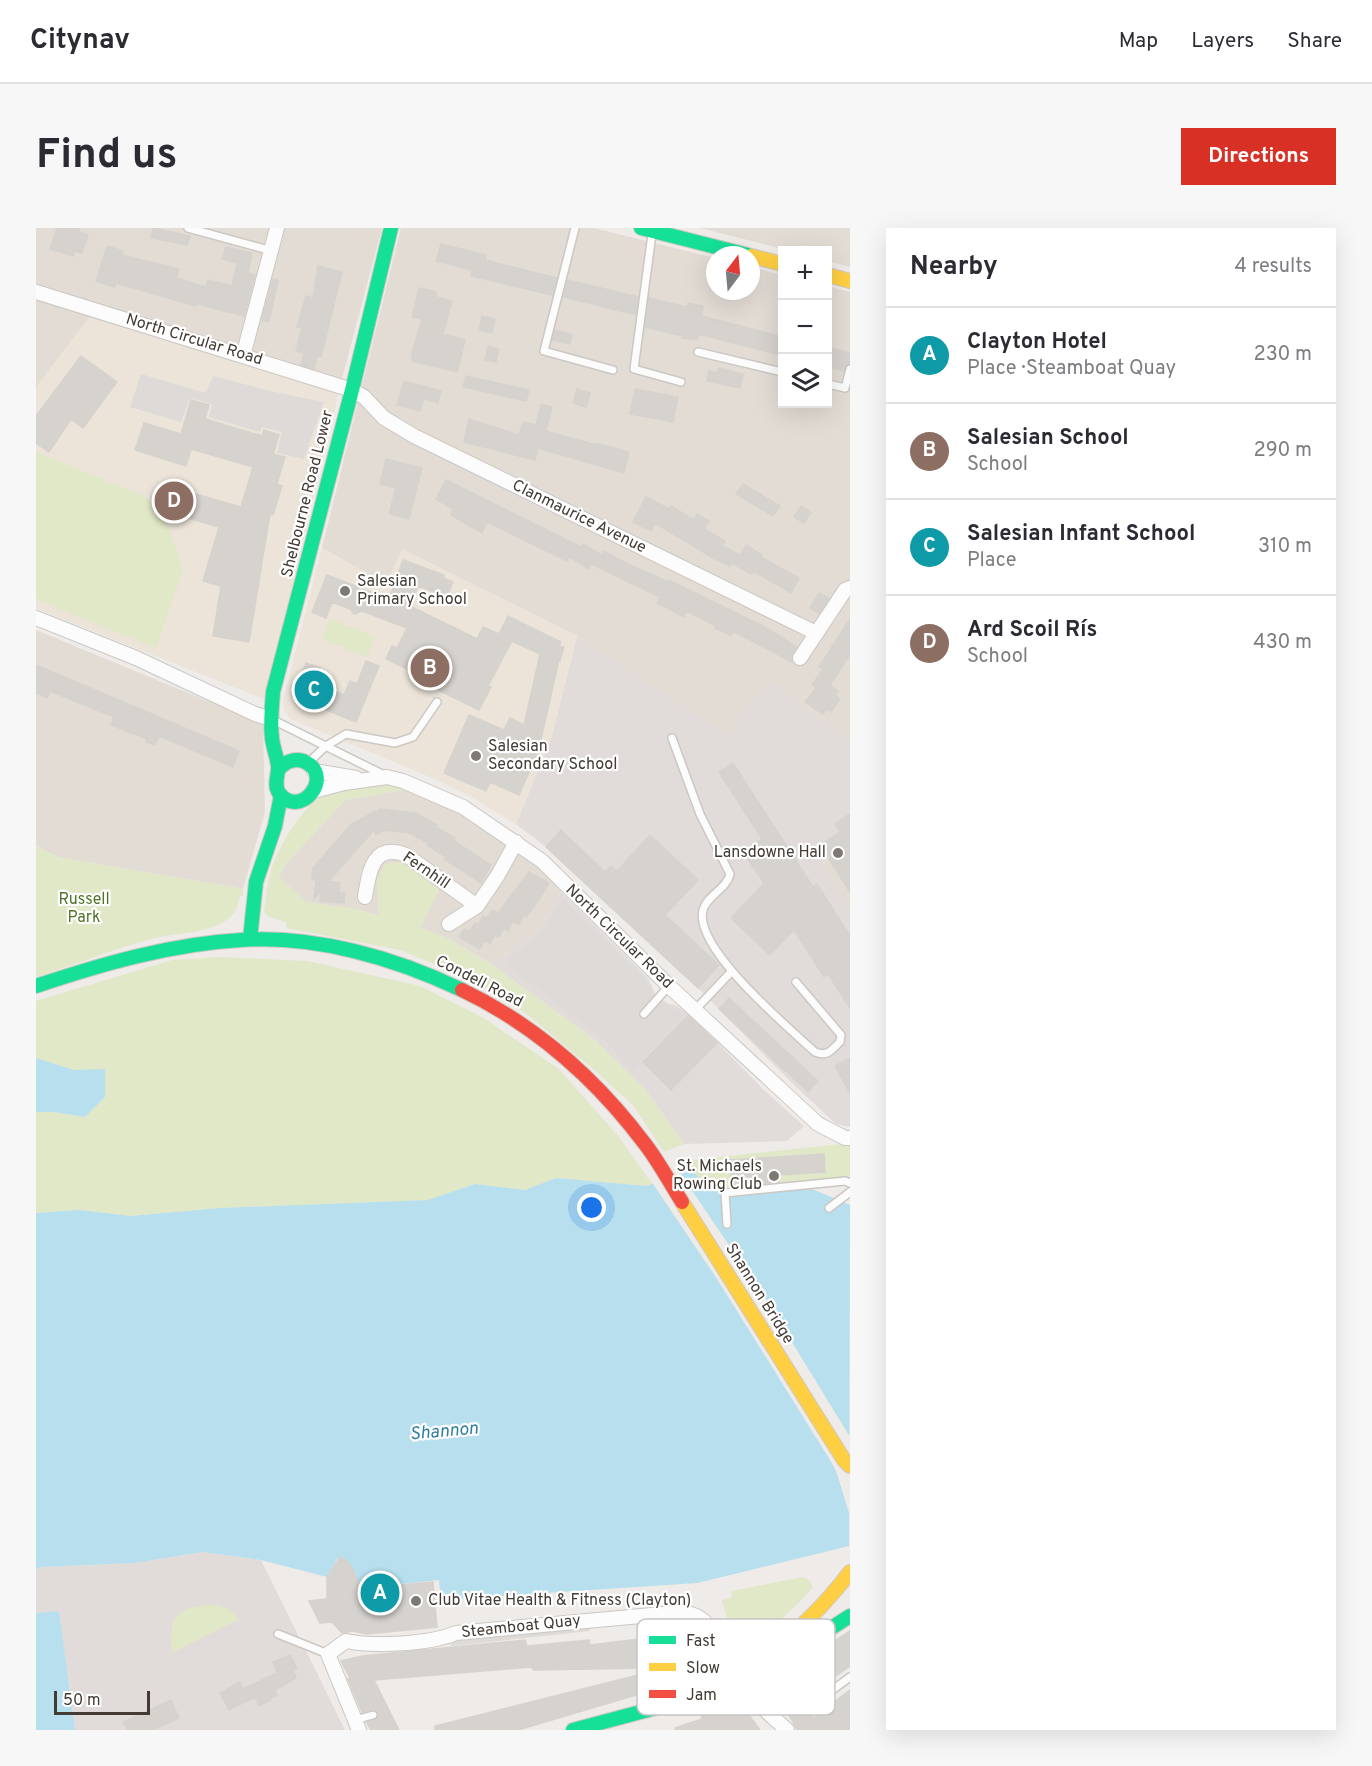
<!DOCTYPE html>
<html lang="en">
<head>
<meta charset="utf-8">
<style>
	:root { --surface:#fff; --page:#f7f7f7; --text:#2b2b33; --muted:#7c7c81; --line:#e1e1e2; --accent:#d93025 }
	body { margin:0; font-family:Overpass,sans-serif; background:var(--page); color:var(--text) }
	.controls { position:absolute; right:18px; top:18px; display:grid; overflow:hidden; border-radius:0px; box-shadow:0 6px 24px #0002 }
	.controls button { width:54px; height:54px; display:grid; place-items:center; padding:0; border:0; border-bottom:2px solid var(--line); background:var(--surface); color:var(--text); font:30px sans-serif }
	.compass { position:absolute; left:670px; top:18px; width:54px; height:54px; border-radius:50%; background:var(--surface); box-shadow:0 6px 24px #0002; rotate:16deg }
	.scale { position:absolute; left:18px; bottom:15px; width:96px; box-sizing:border-box; padding-left:6px; border:3px solid #433b34; border-top:0; font-size:16px; line-height:21px; white-space:nowrap; color:#433b34; -webkit-text-stroke:4px #fff; paint-order:stroke }
	.you { position:absolute; left:556px; top:980px; width:21px; height:21px; margin:-15px; border:4px solid #fff; border-radius:50%; background:#1a73e8; box-shadow:0 0 0 9px #1a73e833 }
	.badge { display:grid; place-items:center; width:39px; height:39px; border-radius:50%; background:var(--accent); color:#fff; font-size:20px; font-weight:700 }
	.pin { position:absolute; translate:-50% -50%; border:3px solid #fff; box-shadow:0 2px 6px #0006 }
	.list { margin:0; padding:0; list-style:none }
	h2 { display:flex; justify-content:space-between; align-items:center; height:78px; margin:0; padding:0 24px; font-size:26px }
	h2 small { font-size:20px; font-weight:400; color:var(--muted) }
	.list li { display:grid; grid-template-columns:39px 1fr auto; gap:18px; align-items:center; box-sizing:border-box; height:96px; padding:0 24px; border-top:2px solid var(--line) }
	.list b { display:block; font-size:22px; white-space:nowrap }
	.list p { margin:0; font-size:20px; white-space:nowrap; color:var(--muted) }
	.list em { font-size:20px; font-style:normal; color:var(--muted) }
	.icon { flex:none; width:33px; height:33px; fill:none; stroke:currentColor; stroke-width:2; stroke-linecap:round; stroke-linejoin:round }
	.map { position:relative; flex:none; width:814px; height:1502px; overflow:hidden; border-radius:0px }
	header { display:flex; align-items:center; gap:36px; box-sizing:border-box; height:84px; padding:0 30px; background:var(--surface); border-bottom:2px solid var(--line) }
	header strong { font-size:28px }
	nav { display:flex; gap:33px; margin-inline-start:auto; font-size:21px }
	.intro { display:flex; align-items:center; justify-content:space-between; box-sizing:border-box; height:144px; padding:0 36px }
	h1 { margin:0; font-size:42px }
	.button { padding:15px 27px; border-radius:0px; background:var(--accent); color:#fff; font-size:21px; font-weight:700 }
	main { display:flex; gap:36px; padding:0 36px }
	aside { flex:1; background:var(--surface); border-radius:0px; box-shadow:0 6px 24px #0002 }
	.map>svg:first-child { display:block }
	.residential { fill:#e3dcd5 }
	.industrial { fill:#e1dcd9 }
	.education { fill:#ece4d9 }
	.green { fill:#e0e8c7 }
	.parking { fill:#dddad7 }
	.water { fill:#b7dfed }
	.pier { fill:#eeebe8 }
	.building { fill:#d6d2ce; stroke:#d6d2cd; stroke-width:1.5 }
	.lines { fill:none; stroke-linecap:round; stroke-linejoin:round }
	.lane-casing { stroke:#cbc7c3; stroke-width:10 }
	.street-casing { stroke:#cbc7c3; stroke-width:16 }
	.fast-casing { stroke:#cfc8c0; stroke-width:16 }
	.slow-casing { stroke:#cfc8c0; stroke-width:16 }
	.jam-casing { stroke:#cfc8c0; stroke-width:16 }
	.lane { stroke:#fcfcfc; stroke-width:7 }
	.street { stroke:#fcfcfc; stroke-width:14 }
	.fast { stroke:#16e098; stroke-width:14 }
	.slow { stroke:#ffcf43; stroke-width:14 }
	.jam { stroke:#f24e42; stroke-width:14 }
	.poi-dot { fill:#7f7973; stroke:#fff; stroke-width:2 }
	.labels { text-anchor:middle; dominant-baseline:central; stroke-width:4.5; stroke-linejoin:round; paint-order:stroke }
	.street-label { font-size:16px; fill:#433b34; stroke:#fff }
	.poi-label { font-size:16px; fill:#433b34; stroke:#fff; text-anchor:start }
	.park-label { font-size:16px; fill:#4f7428; stroke:#fff }
	.water-label { font-size:18px; font-style:italic; fill:#2c7e9e; stroke:#fff }
	.key { fill:#fff; stroke:#c7c4c2; stroke-width:1.5 }
	.key-label { font-size:16px; fill:#433b34 }
</style>
</head>
<body>
<header>
<strong>Citynav</strong>
<nav><a>Map</a><a>Layers</a><a>Share</a></nav>
</header>
<div class="intro"><h1>Find us</h1><a class="button">Directions</a></div>
<main>
<div class="map">
<svg width="814" height="1502" viewBox="0 0 814 1502">
	<rect width="100%" height="100%" fill="#eeebe8"/>
	<path class="residential" d="M0,0H346L302,166L229,471L0,380Z
		M365,0H558L679,30V63H715V39L746,47V176H792V58L814,64V514L734,452L691,507L541,408L366,321L351,357L286,320Z
		M664,0H814V39L792,33V22H750Z
		M0,402L227,496L229,584L207,661L22,629L0,618Z
		M379,560L405,572L490,627L525,664L502,703L455,736L411,710L385,700L320,681L270,674L242,648L249,637L309,572Z
		M814,610V683L785,637L800,626Z"/>
	<path class="industrial" d="M541,408L691,507L734,452L814,514V610L800,626L785,637L814,683V899L800,896L758,857L662,760L510,619L480,596L515,511Z
		M525,664L612,750L620,768L633,776L639,777L653,786L728,862L768,898L751,913L648,916L609,861L558,811L455,736L502,703Z
		M166,1324L225,1332L309,1502H39L23,1384L0,1385V1342L5,1339L99,1335Z"/>
	<path class="education" d="M53,89L302,166L229,471L0,380V159Z
		M286,320L350,356L366,321L541,408L515,511L480,596L432,567L394,549L255,491L248,482L247,472Z"/>
	<path class="green" d="M0,224L110,269L129,289L147,342L120,420L0,371Z
		M294,391L339,409L331,429L286,411Z
		M365,554L379,560L309,572L249,637L242,648L270,674L320,681L342,688L341,651L349,636L367,633L405,658L385,700L411,710L455,736L558,811L609,861L648,916L628,924L597,877L556,840L488,784L439,753L364,722L250,700V694L233,689L228,684C230,670 231,656 235,643C242,619 266,579 287,568C308,557 342,557 365,554Z
		M0,618L22,629L207,661V668H204C202,681 197,690 184,696C161,707 135,705 111,712C73,723 37,737 0,749Z
		M185,729L271,733L384,758L446,789L523,841L583,909L616,956L611,958L520,950L489,962L439,956L393,972L183,980L95,988L43,982L0,985V884H18L49,889L69,869V842H38L0,830V773L136,732Z
		M814,915V960L807,956L686,968L652,940L648,933Z
		M767,1349L773,1352L777,1359C768,1371 726,1414 712,1405C707,1402 708,1396 707,1391L694,1395L691,1392L686,1372L695,1370L696,1363Z
		M180,1377L193,1381L203,1391L136,1425C133,1385 140,1379 180,1377Z"/>
	<path class="parking" d="M105,146L170,165L177,148L234,163L288,174L268,231L241,225L246,204L226,199L224,204L173,189L176,176L154,170L145,194L94,179Z
		M527,671L609,751L620,772L648,787L596,842L568,812L472,737L474,730L505,704Z
		M553,1395L554,1403L415,1418V1409Z"/>
	<path class="water" d="M0,830L38,842L69,841V869L49,889L18,884H0Z
		M652,940L686,968L776,961L814,977L813,1318L661,1355L405,1372L403,1352L325,1360L316,1340L305,1330L301,1331L291,1349L225,1332L166,1324L99,1335L5,1339L0,1342V985L43,982L95,988L183,980L392,972L439,956L489,962L520,950L611,958Z
		M23,1383L39,1502H0V1385Z"/>
	<path class="pier" d="M642,942L729,1070L814,1209V1288L800,1243L794,1232L681,1051L615,953Z"/>
	<path class="building" d="M21,0H44L43,4L52,7L46,25L38,23L37,28L14,21Z
		M117,0L154,8L151,17L115,10Z
		M405,16L450,27L449,32L521,50L516,67L435,48L436,42L400,33Z
		M71,18L87,23L86,27L143,41L140,50L170,59L172,52L196,58L201,35L186,31L190,19L216,25L212,45L219,47L208,88L161,76L160,78L80,55L78,59L60,53Z
		M282,38L306,44L285,129L281,128L278,141L265,137L268,125L260,123L266,100L261,99L270,68L277,70Z
		M237,51L242,52L233,94L226,92Z
		M532,52L602,69L600,87L528,69Z
		M383,60L401,64L400,69L416,73L407,106L429,112L421,144L376,133L377,128H375L386,91L376,89Z
		M613,70L651,79L652,75L667,78L666,88L747,109V128L663,106L662,112L646,110V108L609,99Z
		M446,88L459,91L456,105L443,102Z
		M519,102L536,106L534,116L516,112Z
		M452,118L463,121L460,134L449,132Z
		M792,119L814,125V135L810,138L808,143L792,139Z
		M45,128L81,154L47,200L35,191L13,224L0,215V188Z
		M683,140L707,146L704,160L671,153L673,143L681,145Z
		M430,148L493,162L490,173L427,159Z
		M368,153L405,163L402,175L388,171L384,183L361,177Z
		M541,161L554,165L550,179L537,175Z
		M599,161L642,169L637,194L594,186Z
		M155,172L173,177L169,191L226,208L228,202L243,207L237,226L249,229L241,256L246,258L237,287L234,286L213,414L177,408L185,358L167,353L183,299L138,286L145,262L205,279L217,239L155,221L150,238L99,222L108,195L145,206Z
		M505,176L516,179L510,203L560,217V215L593,224L588,245L502,220L499,232L428,214L433,191L483,207L487,194L500,197Z
		M350,231L386,240L373,291L353,286L360,260L344,256Z
		M410,252L545,319L547,316L566,327L568,323L590,335L632,354L633,352L729,399L761,419L755,429L756,434L697,403L695,408L679,400L680,398L651,383L648,389L621,375L624,369L555,336L553,341L533,329L531,333L451,294L446,305L415,287L417,281L400,271Z
		M707,256L744,278L737,288L700,266Z
		M610,269L633,281L635,278L658,292L661,286L673,293L668,301L689,313L686,318L704,327L710,317L726,327L725,329L763,350L755,365L717,343L715,346L696,335L694,338L679,331L619,295L615,303L597,294Z
		M765,278L775,285L768,295L758,289Z
		M367,332L408,347L407,350L417,354L411,369L382,358L374,378L441,411L447,399L463,406L472,388L525,414L523,418L528,419L524,433L523,432L502,524L483,567L454,554L450,563L408,545L433,487L468,502L474,490L488,497L504,426L476,413L452,458L455,459L443,482L373,448L375,443L350,431L356,418L361,420L371,400L326,383L318,386L314,381L296,374L290,390L276,384L291,347L353,371Z
		M783,365L793,370L783,385L774,380Z
		M814,391V426L794,457L802,463L799,467L804,471L795,484L790,481L787,486L769,474L780,460L776,457L787,441L783,439Z
		M330,433L343,438L320,494L256,468L270,435L284,440L282,445L290,448L286,458L308,467L314,453L321,456Z
		M0,437L203,523L197,539L123,508L119,517L110,514L111,511L75,497L78,489L14,463L11,470L0,465Z
		M697,535L777,659L781,656L814,708V780L792,746L788,749L758,702L734,727L695,690L728,655L707,624L726,611L683,544Z
		M344,581L380,585L401,597L400,599L419,610L418,613L455,637L445,655L408,631L410,629L391,617L392,615L373,605L348,602L340,607L338,602L293,653L304,655L303,665H309L308,675L284,673L285,663L278,671L280,652H276L277,640L315,596Z
		M814,586V664L784,617L804,604L799,596Z
		M525,602L569,644L575,638L581,643L614,607L662,652L629,687L683,737L662,760L510,619Z
		M493,644L513,655L502,673L490,689L488,687L483,696L477,693L472,703L468,700L463,709L459,707L454,716L449,712L444,721L423,709L428,701L433,704L439,695L442,697L447,688L451,690L456,682L462,685Z
		M693,770L782,853L772,864L683,781Z
		M652,788L681,815L635,862L607,834Z
		M814,830V865L799,838Z
		M788,926L789,944L742,947L743,954L696,959L694,932Z
		M304,1329L311,1333L316,1340L325,1360L397,1354L401,1399L331,1406L317,1403L306,1405L296,1394L284,1395L273,1373L291,1371V1349Z
		M814,1403V1438L765,1472L768,1476L766,1479V1484L769,1486H774L777,1490L814,1462V1502H761L756,1492L735,1464V1458L738,1453Z
		M637,1407L659,1412L669,1421L670,1433L664,1446L644,1454L482,1502H399V1498L614,1444L613,1440L498,1442L495,1439L338,1452L363,1502H335L331,1495L341,1491L342,1485L338,1481L326,1484L312,1451L314,1450L305,1433L326,1428L489,1412L491,1418L553,1412L554,1417Z
		M254,1427L261,1440L257,1443L260,1450L239,1462L241,1467L234,1470L235,1472L223,1478L219,1469L193,1482L184,1465L204,1454L207,1461L241,1445L237,1434Z
		M135,1472L143,1490L117,1502H92L87,1494Z
		M700,1479L709,1482L724,1502H640L639,1500L666,1491L665,1488L678,1483L680,1487Z"/>
	<g class="lines">
		<defs>
			<path id="lane" d="M152,0L236,23
				M539,0L508,123L577,142
				M616,6L598,141L645,154
				M662,124L746,144
				M792,156L809,160L814,141
				M237,492L348,547
				M636,510L664,586L694,646C691,661 671,667 667,682C657,720 753,800 779,824C792,829 795,822 804,814L805,807L760,754
				M272,535L290,518L310,506L359,515L377,509L401,474
				M659,782L695,744
				M608,786L633,758
				M793,980L814,964
				M691,996L689,965L809,953L814,955
				M242,1406L292,1426
				M771,1481L814,1449
				M319,1492L337,1487"/>
			<path id="street" d="M0,64L316,162L328,169L348,190L378,208L780,405
				M207,128L241,0
				M0,390L100,430L219,486L235,491
				M764,430L809,362L814,360
				M278,543L320,550
				M278,563L308,555L351,549L367,553L427,579L506,633L633,758L782,896L809,910H814
				M329,669C333,645 336,614 370,627L441,678
				M413,696L441,678L462,647L480,614
				M707,1457L719,1473L751,1502
				M323,1502L292,1426L310,1413C338,1419 394,1416 420,1405L648,1384C682,1391 670,1411 688,1429C693,1435 702,1438 709,1441"/>
			<path id="fast" d="M605,0L712,27
				M242,542C248,535 257,530 267,533C301,547 264,593 243,565C237,556 243,547 242,538C241,528 237,520 236,510C234,495 236,479 237,464L316,162L355,0
				M214,711L220,654L239,598L245,567
				M0,758C66,736 135,716 205,712C280,707 359,730 426,762
				M537,1502L646,1473L653,1477L707,1457L814,1388"/>
			<path id="slow" d="M715,28L746,36
				M792,47L814,53
				M646,974L808,1232L814,1238
				M673,1458C731,1433 776,1394 814,1344"/>
			<path id="jam" d="M426,762C499,797 561,852 609,916C623,934 634,955 646,974"/>
		</defs>
		<use href="#lane" class="lane-casing"/>
		<use href="#street" class="street-casing"/>
		<use href="#fast" class="fast-casing"/>
		<use href="#slow" class="slow-casing"/>
		<use href="#jam" class="jam-casing"/>
		<use href="#lane" class="lane"/>
		<use href="#street" class="street"/>
		<use href="#fast" class="fast"/>
		<use href="#slow" class="slow"/>
		<use href="#jam" class="jam"/>
	</g>
	<g class="poi-dot">
		<circle cx="309" cy="363" r="6"/>
		<circle cx="440" cy="528" r="6"/>
		<circle cx="802" cy="625" r="6"/>
		<circle cx="738" cy="948" r="6"/>
		<circle cx="380" cy="1373" r="6"/>
	</g>
	<g class="labels">
		<g class="street-label">
			<text transform="translate(158 112) rotate(17)">North Circular Road</text>
			<text transform="translate(272 266) rotate(-76)">Shelbourne Road Lower</text>
			<text transform="translate(543 289) rotate(26)">Clanmaurice Avenue</text>
			<text transform="translate(390 643) rotate(34)">Fernhill</text>
			<text transform="translate(583 709) rotate(44)">North Circular Road</text>
			<text transform="translate(443 754) rotate(27)">Condell Road</text>
			<text transform="translate(723 1066) rotate(58)">Shannon Bridge</text>
			<text transform="translate(485 1399) rotate(-6)">Steamboat Quay</text>
		</g>
		<g class="poi-label">
			<text x="321" y="354">Salesian<tspan x="321" dy="18">Primary School</tspan></text>
			<text x="452" y="519">Salesian<tspan x="452" dy="18">Secondary School</tspan></text>
			<text x="790" y="625" text-anchor="end">Lansdowne Hall</text>
			<text x="726" y="939" text-anchor="end">St. Michaels<tspan x="726" dy="18">Rowing Club</tspan></text>
			<text x="392" y="1373">Club Vitae Health &amp; Fitness (Clayton)</text>
		</g>
		<g class="park-label">
			<text x="48" y="672">Russell<tspan x="48" dy="18">Park</tspan></text>
		</g>
		<g class="water-label">
			<text transform="translate(408 1204) rotate(-5)">Shannon</text>
		</g>
	</g>
	<rect x="601" y="1391" width="198" height="96" rx="9" class="key"/>
	<rect x="613" y="1408" width="27" height="8" fill="#16e098"/>
	<rect x="613" y="1435" width="27" height="8" fill="#ffcf43"/>
	<rect x="613" y="1462" width="27" height="8" fill="#f24e42"/>
	<g class="key-label">
		<text x="650" y="1418">Fast</text>
		<text x="650" y="1445">Slow</text>
		<text x="650" y="1472">Jam</text>
	</g>
</svg>
<div class="controls">
<button>+</button>
<button>−</button>
<button><svg class="icon" aria-label="layers" viewBox="0 0 24 24"><path d="M12 4l9 5-9 5-9-5zM3 14l9 5 9-5"/></svg></button>
</div>
<svg class="compass" viewBox="-18 -18 36 36"><path d="M0-13l5 13h-10z" fill="#e53935"/><path d="M0 13l5-13h-10z" fill="#7c7c81"/></svg>
<div class="scale">50 m</div>
<div class="you"></div>
<div class="pin badge" style="left:344px;top:1365px;background:#0f9aa8">A</div>
<div class="pin badge" style="left:394px;top:440px;background:#8d6e63">B</div>
<div class="pin badge" style="left:278px;top:462px;background:#0f9aa8">C</div>
<div class="pin badge" style="left:138px;top:273px;background:#8d6e63">D</div>
</div>
<aside>
<h2>Nearby<small>4 results</small></h2>
<ul class="list">
<li><span class="badge" style="background:#0f9aa8">A</span><div><b>Clayton Hotel</b><p>Place · Steamboat Quay</p></div><em>230 m</em></li>
<li><span class="badge" style="background:#8d6e63">B</span><div><b>Salesian School</b><p>School</p></div><em>290 m</em></li>
<li><span class="badge" style="background:#0f9aa8">C</span><div><b>Salesian Infant School</b><p>Place</p></div><em>310 m</em></li>
<li><span class="badge" style="background:#8d6e63">D</span><div><b>Ard Scoil Rís</b><p>School</p></div><em>430 m</em></li>
</ul>
</aside>
</main>
</body>
</html>
